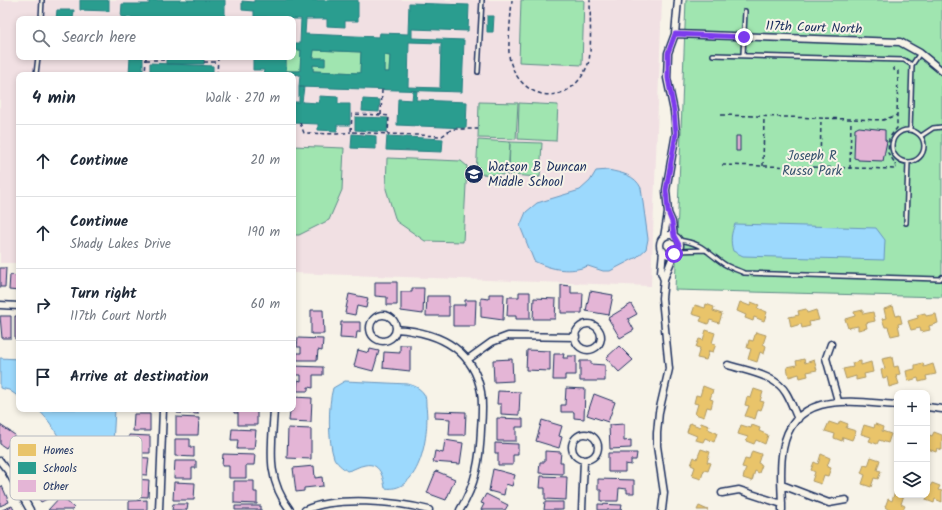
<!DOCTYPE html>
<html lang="en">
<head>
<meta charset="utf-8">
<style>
	:root { --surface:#fff; --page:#f6f6f7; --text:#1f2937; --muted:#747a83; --line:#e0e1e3 }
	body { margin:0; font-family:Kalam,sans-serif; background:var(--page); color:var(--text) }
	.controls { position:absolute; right:12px; bottom:12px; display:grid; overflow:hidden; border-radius:8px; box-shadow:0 2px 6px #0003 }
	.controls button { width:36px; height:36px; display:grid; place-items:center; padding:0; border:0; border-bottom:1px solid var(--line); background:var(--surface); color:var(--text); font:20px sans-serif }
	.stop { position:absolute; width:12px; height:12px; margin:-9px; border:3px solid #7c3aed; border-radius:50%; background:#fff }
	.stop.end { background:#7c3aed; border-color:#fff; box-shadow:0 1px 4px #0008 }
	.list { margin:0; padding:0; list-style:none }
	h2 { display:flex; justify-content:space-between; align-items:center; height:52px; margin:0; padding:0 16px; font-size:17px }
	h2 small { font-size:13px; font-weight:400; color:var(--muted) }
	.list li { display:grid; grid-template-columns:26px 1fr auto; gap:12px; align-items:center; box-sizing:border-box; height:72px; padding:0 16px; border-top:1px solid var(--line) }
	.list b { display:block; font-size:15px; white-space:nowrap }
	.list p { margin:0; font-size:13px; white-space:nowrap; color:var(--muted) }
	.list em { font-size:13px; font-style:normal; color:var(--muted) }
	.icon { flex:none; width:22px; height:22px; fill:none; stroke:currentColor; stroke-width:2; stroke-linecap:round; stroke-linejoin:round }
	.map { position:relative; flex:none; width:942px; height:510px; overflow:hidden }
	.search { position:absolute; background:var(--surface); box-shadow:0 2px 6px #0003; left:16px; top:16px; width:280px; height:44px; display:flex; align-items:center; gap:10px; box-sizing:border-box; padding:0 14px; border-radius:8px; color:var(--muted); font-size:15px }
	.panel { position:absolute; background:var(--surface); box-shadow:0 2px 6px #0003; left:16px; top:72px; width:280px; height:340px; border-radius:8px }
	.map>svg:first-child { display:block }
	.built { fill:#f1e0e3; fill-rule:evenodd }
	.green { fill:#a0e5b0; stroke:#5e8a87 }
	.water { fill:#9cd9fd; stroke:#6895bd }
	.homes { fill:#e9c46a; stroke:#ab9766 }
	.schools { fill:#2a9d8f; stroke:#267c80; fill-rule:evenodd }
	.building { fill:#e4b5d6; stroke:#1b2f5e }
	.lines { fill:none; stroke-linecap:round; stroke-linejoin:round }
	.lane-casing { stroke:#1b2f5e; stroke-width:6 }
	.street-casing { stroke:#1b2f5e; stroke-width:9 }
	.path { stroke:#1b2f5e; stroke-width:1.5; stroke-dasharray:4 3; stroke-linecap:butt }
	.lane { stroke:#f7f3e8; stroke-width:3 }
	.street { stroke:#f7f3e8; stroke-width:6 }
	.route { stroke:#7c3aed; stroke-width:5 }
	.labels { text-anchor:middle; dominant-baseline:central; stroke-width:4; stroke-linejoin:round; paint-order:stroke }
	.street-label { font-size:13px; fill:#1b2f5e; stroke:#f7f3e8 }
	.park-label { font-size:13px; fill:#36536e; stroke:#f7f3e8 }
	.poi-label { font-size:13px; fill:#1b2f5e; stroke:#f7f3e8; text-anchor:start }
	.key { fill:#f7f3e8; stroke:#b5b8bf; stroke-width:1 }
	.key-label { font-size:11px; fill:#1b2f5e }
</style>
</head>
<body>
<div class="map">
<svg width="942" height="510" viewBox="0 0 942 510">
	<rect width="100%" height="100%" fill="#f7f3e8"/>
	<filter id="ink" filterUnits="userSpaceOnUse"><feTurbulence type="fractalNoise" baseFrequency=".025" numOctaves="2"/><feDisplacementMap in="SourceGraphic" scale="8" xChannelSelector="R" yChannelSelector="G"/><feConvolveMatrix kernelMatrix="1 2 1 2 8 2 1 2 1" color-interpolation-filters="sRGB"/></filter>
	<g filter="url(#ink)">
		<path class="built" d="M0,0H662L651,286L293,273V75H19V263H0ZM19,19H293V57H19Z"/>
		<path class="green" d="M521,0H584L582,65L519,62Z
			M686,0H942V297L675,290Z
			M293,50H301L300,71H286V57H293Z
			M314,50L361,52L360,73L313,71V65H325V58H313Z
			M384,55L390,56L389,72H384Z
			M479,102L518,103L516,139L478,138Z
			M519,103L558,105L556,141L518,139Z
			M478,140L510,142L508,175L476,174Z
			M510,142L542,143L540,177L509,175Z
			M293,146L344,148L342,190L329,220L299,235H293Z
			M387,158L461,161L467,166L463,242L425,241L396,221L386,189Z"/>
		<path class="water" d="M608,170C622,173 635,175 641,188L648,239L646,249L637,257L610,271H603L588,266C570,273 552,270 534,261L520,226L526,212L537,203L580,190L590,181L596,171Z
			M735,224L876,228L885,240L884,260L743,256L733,251C730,241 731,233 735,224Z
			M0,358L19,359V397L9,390L0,388Z
			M345,381L408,384C415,386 420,388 424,394C426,397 426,402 426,406C430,431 421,494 385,488C383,477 380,462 365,465C358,466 354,470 347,471C343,468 336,463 334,458C328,441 328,405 333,388Z
			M37,409H115L110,499C105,498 97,497 93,494C67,471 64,431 37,409Z"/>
		<path class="homes" d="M740,302L750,306L751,302L759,305L757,308L767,312L764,321L754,317L753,321L745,318L746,315L737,311Z
			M706,304L714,307L713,311L722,314L719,323L710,320L708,324L700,321L702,317L692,314L695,305L705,308Z
			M893,306L896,316L900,315L902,323L898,324L900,334L891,336L888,327H885L882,319L886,318L884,309Z
			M806,309L807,313L816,310L819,320L809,322L810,326L802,328L801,324L791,327L789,317L799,315L798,311Z
			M863,310V314L873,312L875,321L866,323L867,328L858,330V326L848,328L845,319L855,316L854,312Z
			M925,313L926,316L936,314L938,323L929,326L930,330L921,332L920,328L911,330L908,321L918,318L917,315Z
			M706,330L715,333L712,343L716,344L713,352L709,351L706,360L697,358L700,348L696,347L699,339L703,340Z
			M756,332L766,335L763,344L766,346L764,354L760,352L757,362L748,359L751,349L747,348L749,340L753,341Z
			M892,357L894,367L898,366L900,374L896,375L899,384L889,387L887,377L883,378L881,370L885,369L882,359Z
			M804,359L805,363L814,360L817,370L807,372L808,376L800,378L799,374L789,377L787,367L797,365L796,361Z
			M861,361V365L871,362L873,372L864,374L865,378L856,380V376L846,379L843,369L853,367L852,363Z
			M923,363L924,367L933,364L936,374L926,376L927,380L919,382L918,378L908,381L906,371L915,369V365Z
			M703,386L713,390L710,399L713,400L711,408L707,407L704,417L695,414L698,404L694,403L696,395L700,396Z
			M754,389L763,392L760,401L764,402L761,410L758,409L755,419L745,416L749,406L745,405L747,397L751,398Z
			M840,421L848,424L846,428L856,431L852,440L843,437L842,441L834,438L835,434L825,431L829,422L838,425Z
			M690,423L700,427L701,423L709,426L708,429L717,433L714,442L705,438L703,442L695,440L697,436L687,432Z
			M875,424L883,427L882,431L891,434L888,443L879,440L877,444L869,441L871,437L861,434L864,425L874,428Z
			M741,425L751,428L752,425L760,428L759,431L768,435L765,444L756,440L754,444L746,441L748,437L738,434Z
			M934,432L942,435V450L937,448L936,452L928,449L929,445H927V434L932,436Z
			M701,449L710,452L707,462L711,463L708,471L704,470L701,479L692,476L695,467L691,465L694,457L697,459Z
			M752,451L761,454L758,463L762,465L759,473L755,471L752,481L743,478L746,468L742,467L745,459L749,460Z
			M821,454L830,458L827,467L831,468L828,476L824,475L821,484L812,481L815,472L811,470L814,462L818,464Z
			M871,457L880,460L877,470L881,471L878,479L874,478L871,487L862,484L865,475L861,473L864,465L868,466Z
			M932,483L940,486L938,490L942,491V502L935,499L934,503L926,500L927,496L923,495H927V486L930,487Z
			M895,491L897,495H904L901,504L905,506L903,510H889L885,507L888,499L892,501Z
			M699,506L708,510H697Z"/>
		<path class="schools" d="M80,0H109V11L80,10Z
			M149,0H225V19H149L121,17L122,4H149Z
			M254,0H358V21H345V27L327,26V19H306L305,34L379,37L380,33L408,34L409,3L469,5L468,31L412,29V38L464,40L462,92L299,87L300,75L294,74V83L293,75H263L264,70H253V57H286V71H300L301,50H293V43H300L301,19H267V17H254V11L242,10V1L254,2ZM409,42L441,43L440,88L408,87ZM314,50L361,52L360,73L313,71V65L325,66V58H313ZM384,55L390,56L389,72H384Z
			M57,10H74L73,19H56Z
			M487,16H494L493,32H487Z
			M130,57H143V75H129Z
			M166,57L204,58V64H166Z
			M177,57H214V58Z
			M150,63L213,66V75H150Z
			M299,87H304L302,102L319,103V96L338,97V104H350V125H337V131L318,130V124L293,123V102H299Z
			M413,91H417L416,100L467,102L466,128L397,125L398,99L412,100Z
			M363,99L380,100L379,112L362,111Z
			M355,117L388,118L387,132L355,130Z
			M352,134L376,136V149L351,148Z
			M387,136L443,139L442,152L386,150Z"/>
		<path class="building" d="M859,127L885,130V140L887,141L883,161L858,160V159L854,158L855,129Z
			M736,136H740V151H736Z
			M0,268H6L5,287H0Z
			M10,275L19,276V291L9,290Z
			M375,282H397V305H387V297L375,296Z
			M561,285L571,286V293H583L582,313H561Z
			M412,288H424L423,314L401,311V292H412Z
			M590,291L613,295L609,315L586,311Z
			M519,292H530V319H516V316H507L508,297H519Z
			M349,294L368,298L366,308L357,306L355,315L345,313Z
			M489,294H504L503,320L481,317V298L489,299Z
			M427,296H449V316H426Z
			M534,298L556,299L555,319H533Z
			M465,300H476L475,326H453V305H465Z
			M631,304L637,314L628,319L634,330L620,338L608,318Z
			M311,310H323L324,334H311Z
			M0,316H11V338H2Z
			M15,316H19V339H15Z
			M341,322H360V332H357L356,339L340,338Z
			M298,338L323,339L322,351L318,350L317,360H297V353H301V347H297Z
			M400,345H410V371L383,368L384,352L400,353Z
			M619,346L633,360L619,372L606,358Z
			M370,349L379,351L373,371L354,366L358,350L369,353Z
			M527,350L550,351V371L526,370Z
			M554,354H564L563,358H568V356H576V375H565V380H553Z
			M512,359L513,381L494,382L493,360Z
			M580,361H591V364L605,365V381H580Z
			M293,366L323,367V375H313V388L308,387V391H297L298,380L301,381V375H293Z
			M566,388L585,389L584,419L574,418V412H561V405H565Z
			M498,391L520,392L519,415L501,414V404H497Z
			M594,394L615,402L608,422L587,415Z
			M293,397L312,398L311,422L289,421L290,411H292L293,409Z
			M178,409H198V414L177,413Z
			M234,409H257V425H238V413H234Z
			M435,411L466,412L465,435H449L450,419L435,418Z
			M134,414H150V431H133Z
			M176,417L199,418L198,435H176Z
			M497,418L523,419V427H516V441H497Z
			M542,420L562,426L559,436L562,437L559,448L536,441Z
			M624,424V441L631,440V448L610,449L609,425Z
			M0,425L15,435L6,448L0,444Z
			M288,428L311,429V459L287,458Z
			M232,429L256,430L254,449H237L238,440H231Z
			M129,435L150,436V453H131V444H128Z
			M175,439H190V447H194V457L175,456Z
			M445,440L463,443L460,464L433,462L435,451L443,453Z
			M495,443L518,444V455H513V465H498V453H495Z
			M545,451L561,452L560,462H563V474L539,473L540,462H545Z
			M608,453H637L636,460H631V465L625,464V472H608Z
			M223,454L255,455L254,465H246V478H229V466H222Z
			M131,457L149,458L147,475L130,474Z
			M175,461H196V468H192V478H174Z
			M314,466L315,478L322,477L323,486L304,488V491L296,492L293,468Z
			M493,469L515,475L512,486L506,484L504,495L489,491Z
			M436,471L455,479L446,500L427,493Z
			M541,476L567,477L566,500L545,499V488H540Z
			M48,479L52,486L55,485L59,493L41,502L31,488Z
			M132,479L149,480L148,497L127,496V485L132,486Z
			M598,479L634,480V493H627V489L619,488L618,501H601V490H598Z
			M234,481H254V492H257V504L234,503Z
			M174,482L195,483L194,500H173Z
			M2,486L9,502L0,506V487Z
			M486,494L508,505L505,510H481L484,504L481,503Z
			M61,496L74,508L72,510H48Z
			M147,500V510H129V501Z
			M545,502H563V510H544Z
			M173,504H188L187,510H172Z
			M598,504L622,505L621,510H598Z
			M12,506L14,510H2Z
			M235,506H261V510H235Z"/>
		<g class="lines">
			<defs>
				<path id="lane" d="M41,19L42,0
					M713,55L904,60L912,65
					M743,55L745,11
					M478,72L482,0
					M36,74L38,57
					M892 146a16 16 0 1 1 32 0a16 16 0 1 1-32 0Z
					M910,130L912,65L920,53
					M921,136L933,128L942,127
					M906,223L908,162
					M678,240C703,243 706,252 724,264C730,268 738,270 744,273L940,279L942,277
					M677,251L706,250"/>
				<path id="street" d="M675,34L900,42L920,53L942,71
					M668,213L672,222L674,237
					M660 245a10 10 0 1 1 20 0a10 10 0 1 1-20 0Z
					M664,237L668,213L666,190L676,133L674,111L667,78L668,53L675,34L678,0
					M663,251L661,272L664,280
					M0,305L19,306
					M370 328a13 13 0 1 1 26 0a13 13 0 1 1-26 0Z
					M575 337a13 13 0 1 1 26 0a13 13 0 1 1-26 0Z
					M396,329C436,332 473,347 481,392C483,404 482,417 481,429C480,459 476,484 460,510
					M831,344L826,358L838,401
					M467,360L492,342L508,336L576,337
					M728,365C746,371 776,375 786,393C791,401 794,411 798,419
					M927,407L942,409
					M274,409C272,448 265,477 290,510
					M572 447a13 13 0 1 1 26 0a13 13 0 1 1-26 0Z
					M0,461L8,471L30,510
					M782,485L829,503L846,500
					M722,493L739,490L782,504
					M159,510L163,409
					M305,510C336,496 396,501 429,510
					M582,510L584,460
					M662,510L664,493L657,446V433L659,412L669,369L662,298L664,279L674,254
					M782,510C782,490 779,468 783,449C794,389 854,402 897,405"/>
			</defs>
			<use href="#lane" class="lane-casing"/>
			<use href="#street" class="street-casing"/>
			<path class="path" d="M512,0C511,13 507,51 510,61C523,104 572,107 588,64C592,54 590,13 590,0
				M147,19V18
				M146,60H166
				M204,62H218
				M145,75L146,57
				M217,75L218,57
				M382,90L381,115L389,116L388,134L442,136L452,129H478
				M381,115L352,114L351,132L388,134
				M721,115L883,120L897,115L898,71L894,70V64
				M300,123L304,133L337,134L351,132
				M722,165L896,169L895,163L888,153L889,138L897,128V115
				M763,166L764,116
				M820,168L821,118
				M850,169L851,119"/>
			<use href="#lane" class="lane"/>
			<use href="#street" class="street"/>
		</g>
	</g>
	<g class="lines" filter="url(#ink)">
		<path class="route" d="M674,254L679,245L674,236L672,222L668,212L666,190L676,133L674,111L668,78V53L675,34L744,37"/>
	</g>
	<defs>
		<symbol id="school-disc" viewBox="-11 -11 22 22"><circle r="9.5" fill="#1b2f5e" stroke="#f7f3e8"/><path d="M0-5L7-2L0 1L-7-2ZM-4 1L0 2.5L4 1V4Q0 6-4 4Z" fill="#fff"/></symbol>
	</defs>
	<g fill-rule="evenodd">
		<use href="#school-disc" x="463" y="163" width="22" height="22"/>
	</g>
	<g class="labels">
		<g class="street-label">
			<text transform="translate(814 28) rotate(2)">117th Court North</text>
		</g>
		<g class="park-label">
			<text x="812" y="156">Joseph R<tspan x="812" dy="15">Russo Park</tspan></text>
		</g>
		<g class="poi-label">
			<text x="488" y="167">Watson B Duncan<tspan x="488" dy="15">Middle School</tspan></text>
		</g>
	</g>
	<rect x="10" y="436" width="132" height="64" rx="6" class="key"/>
	<rect x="18" y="444" width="18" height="12" fill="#e9c46a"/>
	<rect x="18" y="462" width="18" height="12" fill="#2a9d8f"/>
	<rect x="18" y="480" width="18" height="12" fill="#e4b5d6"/>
	<g class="key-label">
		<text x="43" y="454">Homes</text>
		<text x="43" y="472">Schools</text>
		<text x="43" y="490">Other</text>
	</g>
</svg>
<div class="controls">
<button>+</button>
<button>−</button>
<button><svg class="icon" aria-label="layers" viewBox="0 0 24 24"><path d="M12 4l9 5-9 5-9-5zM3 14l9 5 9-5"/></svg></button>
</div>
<div class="stop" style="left:674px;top:254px"></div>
<div class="stop end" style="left:744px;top:37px"></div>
<div class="search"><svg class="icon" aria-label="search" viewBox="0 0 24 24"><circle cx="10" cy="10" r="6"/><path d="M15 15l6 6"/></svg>Search here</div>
<section class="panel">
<h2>4 min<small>Walk · 270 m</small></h2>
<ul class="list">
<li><svg class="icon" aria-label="ahead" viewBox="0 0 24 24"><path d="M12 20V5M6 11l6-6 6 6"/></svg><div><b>Continue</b></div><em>20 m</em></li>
<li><svg class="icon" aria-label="ahead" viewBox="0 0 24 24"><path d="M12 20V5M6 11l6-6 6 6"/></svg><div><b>Continue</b><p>Shady Lakes Drive</p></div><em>190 m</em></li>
<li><svg class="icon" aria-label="right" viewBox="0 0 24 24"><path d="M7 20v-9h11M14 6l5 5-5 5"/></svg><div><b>Turn right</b><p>117th Court North</p></div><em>60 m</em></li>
<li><svg class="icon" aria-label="arrive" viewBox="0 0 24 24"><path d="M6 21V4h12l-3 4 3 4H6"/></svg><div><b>Arrive at destination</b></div></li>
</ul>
</section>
</div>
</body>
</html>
